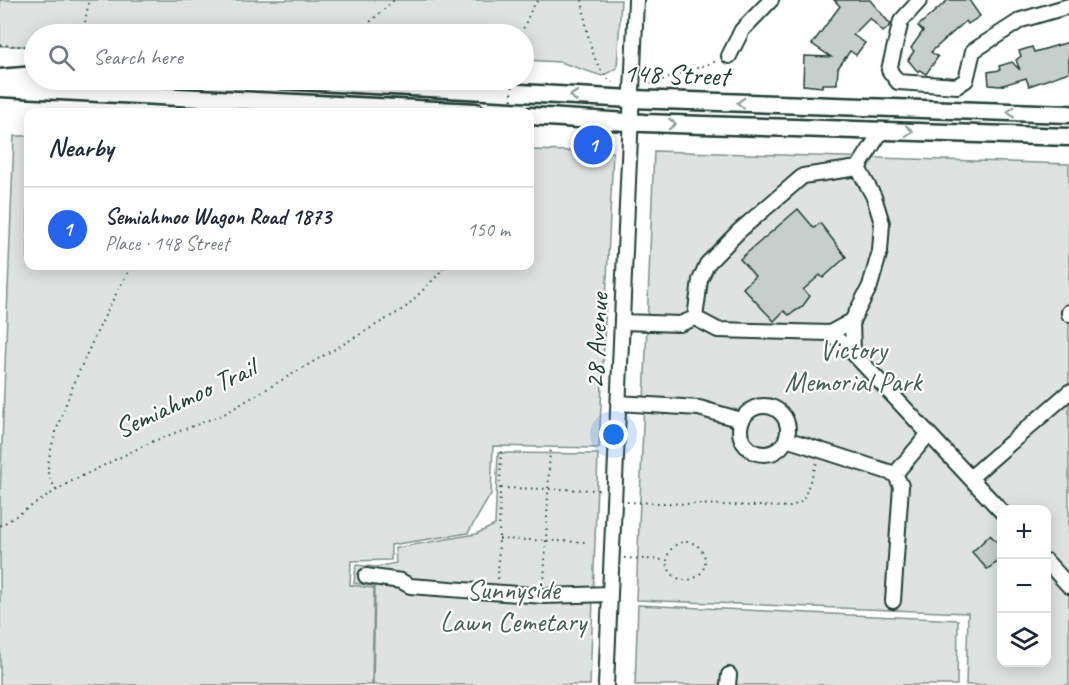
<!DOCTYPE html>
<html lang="en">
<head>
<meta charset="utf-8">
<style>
	:root { --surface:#fff; --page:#f6f6f7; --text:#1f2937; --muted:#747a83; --line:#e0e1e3; --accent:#2563eb }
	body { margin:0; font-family:Caveat,sans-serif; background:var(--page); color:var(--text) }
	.controls { position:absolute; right:18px; bottom:18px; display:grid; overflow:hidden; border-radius:12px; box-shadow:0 3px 15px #0003 }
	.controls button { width:54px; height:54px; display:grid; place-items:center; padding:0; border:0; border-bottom:2px solid var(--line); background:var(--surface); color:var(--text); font:30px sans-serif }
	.you { position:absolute; left:614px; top:435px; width:21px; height:21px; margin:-15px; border:4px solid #fff; border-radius:50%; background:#1a73e8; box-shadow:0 0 0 9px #1a73e833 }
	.badge { display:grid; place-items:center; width:39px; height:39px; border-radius:50%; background:var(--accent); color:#fff; font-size:20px; font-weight:700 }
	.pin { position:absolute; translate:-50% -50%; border:3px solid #fff; box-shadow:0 2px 6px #0006 }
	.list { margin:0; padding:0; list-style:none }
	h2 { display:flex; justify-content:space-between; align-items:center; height:78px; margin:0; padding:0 24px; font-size:26px }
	h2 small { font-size:20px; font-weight:400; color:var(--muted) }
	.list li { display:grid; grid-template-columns:39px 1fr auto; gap:18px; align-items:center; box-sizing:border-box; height:84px; padding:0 24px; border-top:2px solid var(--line) }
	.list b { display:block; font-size:22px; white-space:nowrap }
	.list p { margin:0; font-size:20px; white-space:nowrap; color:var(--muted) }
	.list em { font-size:20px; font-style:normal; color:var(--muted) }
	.icon { flex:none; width:33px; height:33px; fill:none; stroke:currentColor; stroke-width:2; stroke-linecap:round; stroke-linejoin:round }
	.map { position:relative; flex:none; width:1069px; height:685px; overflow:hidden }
	.search { position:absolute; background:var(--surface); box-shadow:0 3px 15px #0003; left:24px; top:24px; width:510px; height:66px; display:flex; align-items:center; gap:15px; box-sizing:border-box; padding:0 21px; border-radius:33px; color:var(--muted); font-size:22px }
	.panel { position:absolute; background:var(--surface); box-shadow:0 3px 15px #0003; left:24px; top:108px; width:510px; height:162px; border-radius:12px }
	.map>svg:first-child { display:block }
	.green { fill:#dee3e2; stroke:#7e908b; stroke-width:1.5; fill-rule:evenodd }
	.building { fill:#c7cfcc; stroke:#1f3d34; stroke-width:1.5 }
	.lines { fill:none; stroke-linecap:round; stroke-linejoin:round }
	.minor-casing { stroke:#1f3d34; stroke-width:18 }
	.major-casing { stroke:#1f3d34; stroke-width:21 }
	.path { stroke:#1f3d34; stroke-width:2; stroke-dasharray:1.5 4.5; stroke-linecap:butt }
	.minor { stroke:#fff; stroke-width:14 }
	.major { stroke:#fff; stroke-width:16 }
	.path-bridge { stroke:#1f3d34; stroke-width:2; stroke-dasharray:1.5 4.5; stroke-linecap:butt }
	.oneway { stroke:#8f9e9a }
	.labels { text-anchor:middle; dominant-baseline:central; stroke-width:4.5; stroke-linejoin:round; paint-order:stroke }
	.street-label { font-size:28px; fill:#1f3d34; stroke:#fff }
	.park-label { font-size:28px; fill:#455e57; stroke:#fff }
</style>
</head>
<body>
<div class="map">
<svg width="1069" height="685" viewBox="0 0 1069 685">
	<rect width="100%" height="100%" fill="#fff"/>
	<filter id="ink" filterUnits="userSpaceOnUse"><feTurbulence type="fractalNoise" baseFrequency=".0167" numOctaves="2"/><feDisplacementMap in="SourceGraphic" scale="12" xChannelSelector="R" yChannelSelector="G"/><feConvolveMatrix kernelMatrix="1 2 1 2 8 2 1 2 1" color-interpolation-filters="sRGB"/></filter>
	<g filter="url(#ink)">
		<path class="green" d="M0,0H621L617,68L602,76L560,62L524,60V34H34V46H0Z
			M14,136H28V266H530V150L613,152L599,448L493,446L491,494L468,533L391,545V560L351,561L350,585L374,588L372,685H0V494Z
			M654,151L1069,164V685H966L968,613L636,600ZM1002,510H1046V662H1002Z
			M498,453L598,454L590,685H373L375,586L354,583L356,565L376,567L396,563L395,548L476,534L495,525Z
			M638,605L958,620L957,685H635Z"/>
		<path class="building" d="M834,0H870L891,25L883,32L870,18L853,35L865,43L856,55L850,51L838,68L837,84H822V87L803,85L804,56L831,57L812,44L840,6Z
			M948,0H969L980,16L968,24L966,21L931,52L938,57L926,74L920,70L918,72L908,60L914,51L911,48L923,31L918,26Z
			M1069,42V72L1029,86L1026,78L1000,86L989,85L988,72L1000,70L999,66L1012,62L1020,70L1016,60L1021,56L1019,51L1032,47L1034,52Z
			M798,209L814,228L820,223L846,257L823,278L820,275L803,290L810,296L802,307L789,315L784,311L774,321L743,288L755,276L740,259Z
			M990,535L1002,547V559L987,569L972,552Z"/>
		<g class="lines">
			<defs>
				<path id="minor" d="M920,0L901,21L889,70L898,82L957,86L966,80L973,51L1021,20L1069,6
					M729,56L742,30L771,0
					M1069,312V314
					M695,318L700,280L707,264L739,231L803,176L858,168
					M852,321L853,353
					M623,322L680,324L695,318L718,330L830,333L852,321L870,286L880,251L882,223L874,197L858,168L882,130
					M830,333L853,353L1002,512
					M618,403L699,408L741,420
					M740 430a24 24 0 1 1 48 0a24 24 0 1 1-48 0Z
					M786,439L895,474L928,435
					M970,478L1069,392
					M1046,561L1069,586
					M366,576L401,581L410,586L544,596L610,594
					M893,601L901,486L895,474
					M606,685L636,0
					M728,685L729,675"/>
				<path id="major" d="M0,78L34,75
					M281,80L632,99L1069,114
					M0,88L476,112
					M530,116L644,123L1069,137"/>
			</defs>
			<use href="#minor" class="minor-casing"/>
			<use href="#major" class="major-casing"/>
			<path class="path" d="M582,0C587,27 589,65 613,83
				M83,34L89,0
				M357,34L394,0
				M521,34L532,8L539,0
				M0,45L34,47
				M651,84L717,61
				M501,488L602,490
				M56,490C54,485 49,478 48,473C45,435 110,300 132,266
				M627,502L790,507L803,501L817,462
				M0,526L68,483L149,443L224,414L282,380L405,308L438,275L444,266
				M499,539L585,542
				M667 561a19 19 0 1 1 38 0a19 19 0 1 1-38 0Z
				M624,558L666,560
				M498,579L501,447
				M544,584L550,449"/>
			<use href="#minor" class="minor"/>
			<use href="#major" class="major"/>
			<path class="path-bridge" d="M511,112L513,80"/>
		</g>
		<defs><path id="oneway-chevron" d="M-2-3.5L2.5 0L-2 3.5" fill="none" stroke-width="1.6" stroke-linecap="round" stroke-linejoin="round" transform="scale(1.5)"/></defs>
		<g class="oneway">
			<use href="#oneway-chevron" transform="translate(574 96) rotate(-177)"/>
			<use href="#oneway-chevron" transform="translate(741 103) rotate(-178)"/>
			<use href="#oneway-chevron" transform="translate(1011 112) rotate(-178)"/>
			<use href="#oneway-chevron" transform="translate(672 124) rotate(2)"/>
			<use href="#oneway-chevron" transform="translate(909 131) rotate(2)"/>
		</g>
	</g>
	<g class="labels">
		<g class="street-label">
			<text transform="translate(676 74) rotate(2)">148 Street</text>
			<text transform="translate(596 341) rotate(-87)">28 Avenue</text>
			<text transform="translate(185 398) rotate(-25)">Semiahmoo Trail</text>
		</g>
		<g class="park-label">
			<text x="853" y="349">Victory<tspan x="853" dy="32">Memorial Park</tspan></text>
			<text x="513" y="589">Sunnyside<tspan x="513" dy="32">Lawn Cemetary</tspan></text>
		</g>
	</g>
</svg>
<div class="controls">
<button>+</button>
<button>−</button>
<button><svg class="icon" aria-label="layers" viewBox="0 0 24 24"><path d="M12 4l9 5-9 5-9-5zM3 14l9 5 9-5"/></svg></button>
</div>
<div class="you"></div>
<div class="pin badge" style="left:593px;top:145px">1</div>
<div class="search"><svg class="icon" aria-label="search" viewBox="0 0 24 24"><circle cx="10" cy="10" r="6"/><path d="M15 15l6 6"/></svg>Search here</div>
<section class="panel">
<h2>Nearby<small></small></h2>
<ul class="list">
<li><span class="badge">1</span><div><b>Semiahmoo Wagon Road 1873</b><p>Place · 148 Street</p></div><em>150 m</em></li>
</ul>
</section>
</div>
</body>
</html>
